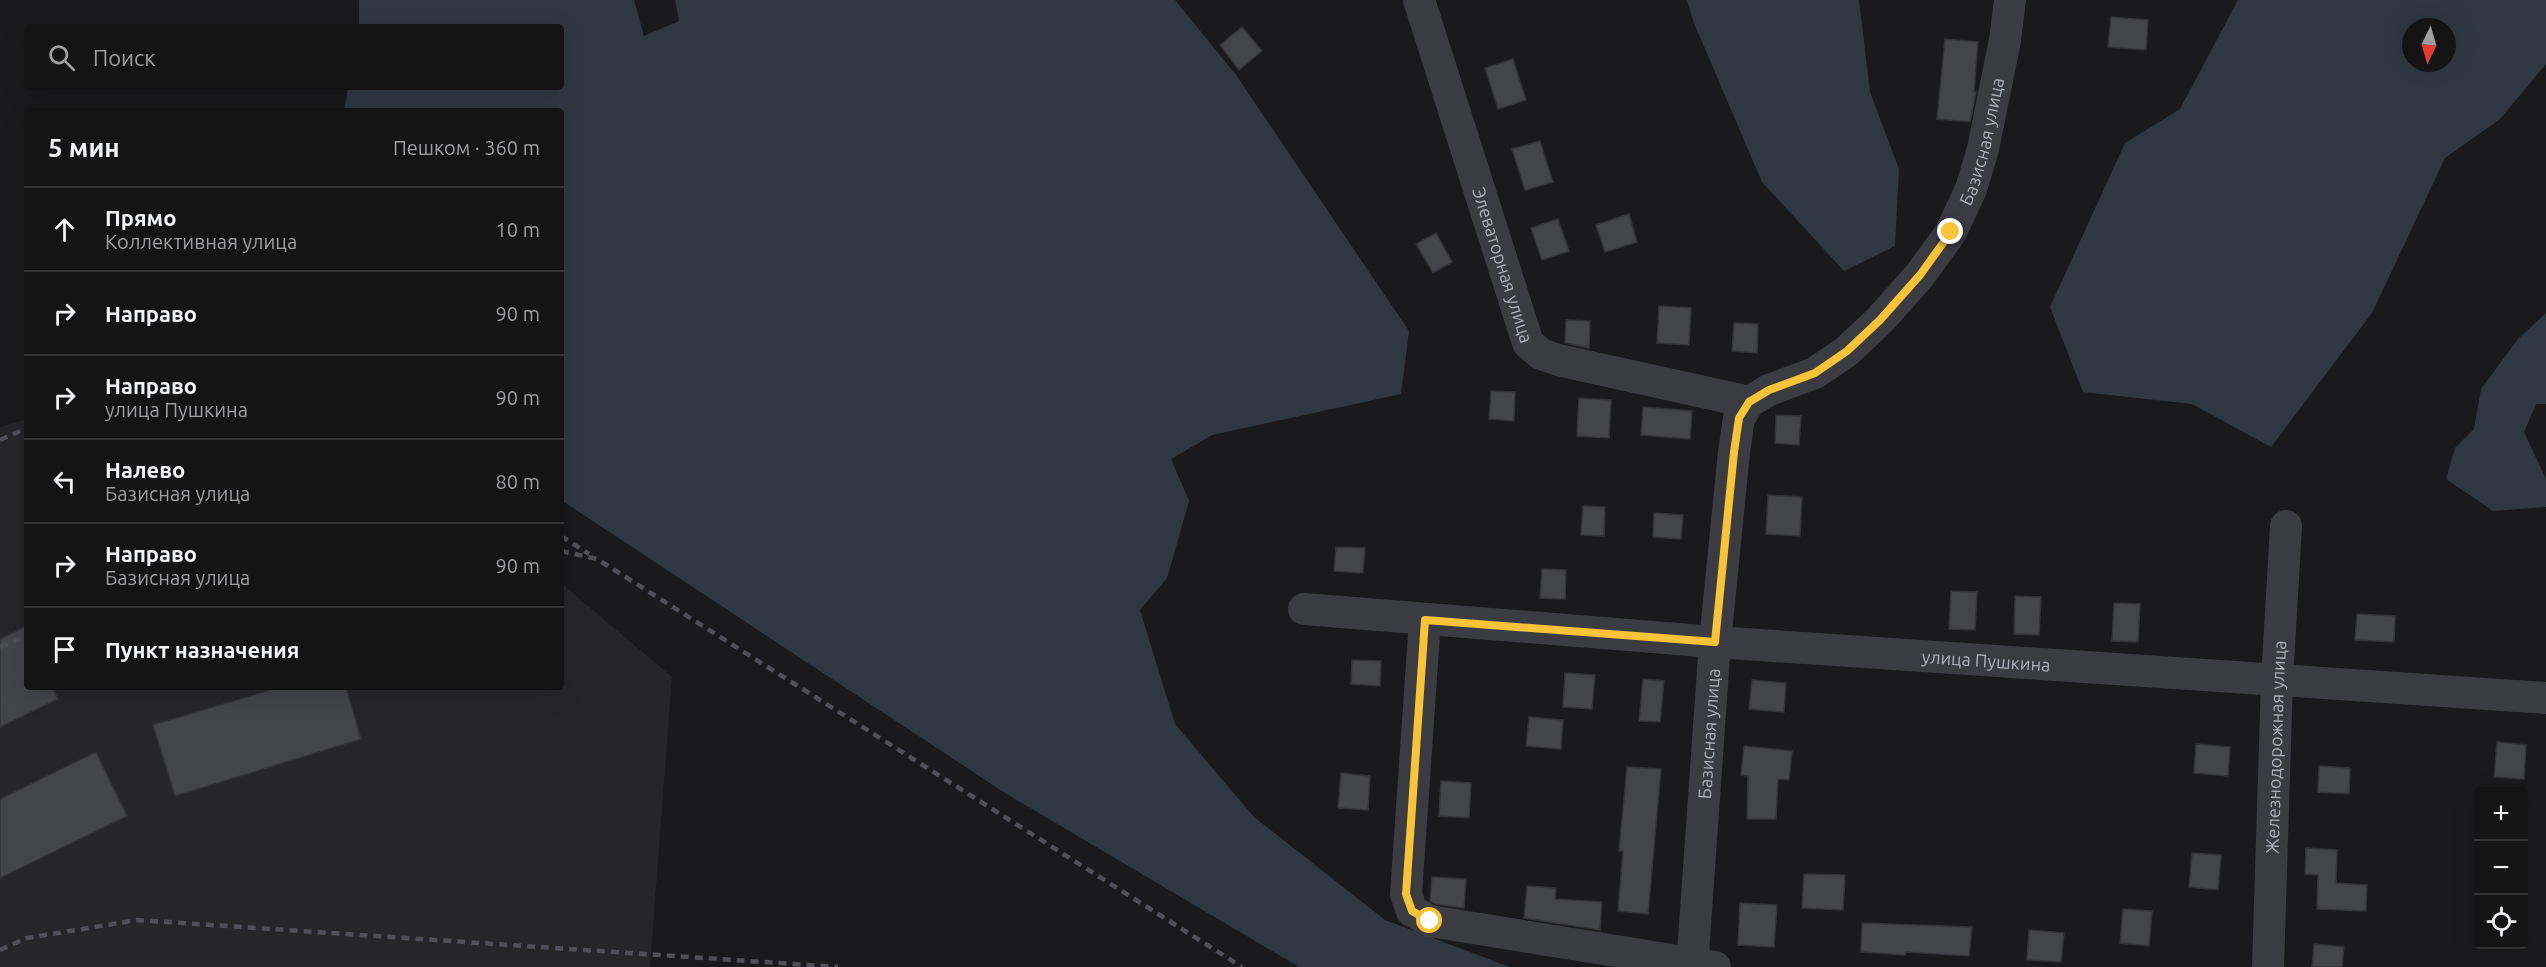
<!DOCTYPE html>
<html lang="ru">
<head>
<meta charset="utf-8">
<style>
	:root { --surface:#141415; --page:#1d1d1e; --text:#f1f3f6; --muted:#9d9ea0; --line:#333334 }
	body { margin:0; font-family:Ubuntu,sans-serif; background:var(--page); color:var(--text) }
	.controls { position:absolute; right:18px; bottom:18px; display:grid; overflow:hidden; border-radius:6px; box-shadow:0 6px 24px #0002 }
	.controls button { width:54px; height:54px; display:grid; place-items:center; padding:0; border:0; border-bottom:2px solid var(--line); background:var(--surface); color:var(--text); font:30px sans-serif }
	.compass { position:absolute; left:2402px; top:18px; width:54px; height:54px; border-radius:50%; background:var(--surface); box-shadow:0 6px 24px #0002; rotate:185deg }
	.stop { position:absolute; width:18px; height:18px; margin:-14px; border:4px solid #f8c336; border-radius:50%; background:#fff }
	.stop.end { background:#f8c336; border-color:#fff; box-shadow:0 2px 6px #0008 }
	.list { margin:0; padding:0; list-style:none }
	h2 { display:flex; justify-content:space-between; align-items:center; height:78px; margin:0; padding:0 24px; font-size:26px }
	h2 small { font-size:20px; font-weight:400; color:var(--muted) }
	.list li { display:grid; grid-template-columns:39px 1fr auto; gap:18px; align-items:center; box-sizing:border-box; height:84px; padding:0 24px; border-top:2px solid var(--line) }
	.list b { display:block; font-size:22px; white-space:nowrap }
	.list p { margin:0; font-size:20px; white-space:nowrap; color:var(--muted) }
	.list em { font-size:20px; font-style:normal; color:var(--muted) }
	.icon { flex:none; width:33px; height:33px; fill:none; stroke:currentColor; stroke-width:2; stroke-linecap:round; stroke-linejoin:round }
	.map { position:relative; flex:none; width:2546px; height:967px; overflow:hidden }
	.search { position:absolute; background:var(--surface); box-shadow:0 6px 24px #0002; left:24px; top:24px; width:540px; height:66px; display:flex; align-items:center; gap:15px; box-sizing:border-box; padding:0 21px; border-radius:6px; color:var(--muted); font-size:22px }
	.panel { position:absolute; background:var(--surface); box-shadow:0 6px 24px #0002; left:24px; top:108px; width:540px; height:582px; border-radius:6px }
	.map>svg:first-child { display:block }
	.built { fill:#262629 }
	.water { fill:#2f3841; fill-rule:evenodd }
	.building { fill:#444549; stroke:#343438; stroke-width:1.5 }
	.lines { fill:none; stroke-linecap:round; stroke-linejoin:round }
	.minor { stroke:#3b3b42; stroke-width:32 }
	.rail { stroke:#4e4f57; stroke-width:4.5; stroke-dasharray:8 6; stroke-linecap:butt }
	.route { stroke:#f8c336; stroke-width:8 }
	.labels { text-anchor:middle; dominant-baseline:central; stroke-width:5; stroke-linejoin:round; paint-order:stroke }
	.street-label { font-size:18px; fill:#acb0bc; stroke:#151517 }
</style>
</head>
<body>
<div class="map">
<svg width="2546" height="967" viewBox="0 0 2546 967">
	<rect width="100%" height="100%" fill="#1a1a1c"/>
	<path class="built" d="M27,419V687H561V583L672,677L650,967H0V427Z"/>
	<path class="water" d="M359,0H634L644,36L679,21L675,0H1175L1236,75L1409,331L1401,394L1212,435L1171,459L1189,501L1167,578L1140,610L1175,724L1254,817L1385,920L1510,967H1299L1005,793L561,500V111H344L348,87H561V27H359Z
		M1687,0H1859L1870,92L1899,169L1895,246L1844,271L1762,182L1694,23Z
		M2238,0H2546V64L2500,119L2445,158L2372,313L2271,447L2192,404L2083,392L2050,307L2125,143L2180,109ZM2411,27H2447V63H2411Z
		M2546,313V404H2536L2524,432L2546,479V507L2493,511L2446,479L2455,448L2474,429L2481,389L2518,339Z"/>
	<path class="building" d="M2111,17L2148,20L2146,50L2108,47Z
		M1242,27L1262,51L1239,70L1220,45Z
		M1945,39L1978,42L1974,92H1976L1970,122L1937,119Z
		M1513,59L1526,100L1498,109L1485,68Z
		M1540,141L1553,182L1525,190L1512,149Z
		M1629,214L1637,242L1605,252L1596,225Z
		M1558,219L1569,251L1542,260L1531,228Z
		M1436,233L1452,262L1433,273L1416,244Z
		M1659,306L1691,308L1689,345L1657,343Z
		M1566,320L1590,321L1589,348L1565,343Z
		M1734,323L1758,324L1757,353L1732,351Z
		M1491,391L1515,392L1514,421L1489,419Z
		M1579,398L1611,400L1609,438L1577,436Z
		M1643,407L1692,411L1690,439L1641,435Z
		M1776,415L1801,416L1799,445L1775,443Z
		M1768,495L1802,497L1800,536L1766,534Z
		M1583,506L1605,507L1604,536L1581,535Z
		M1654,513L1683,515L1681,539L1653,537Z
		M1336,547L1365,548L1363,573L1334,571Z
		M1542,569L1566,570L1565,599L1540,598Z
		M1951,591L1977,592L1975,630L1949,629Z
		M2015,596L2041,597L2039,635L2014,634Z
		M2114,603L2140,604L2138,642L2112,641Z
		M2357,614L2395,616L2394,642L2355,640Z
		M27,626V687H52L58,699L0,727V639Z
		M1352,660L1381,661L1380,686L1351,684Z
		M1565,673L1595,675L1592,709L1563,707Z
		M1643,679L1664,681L1660,722L1639,721Z
		M1752,680L1786,683L1784,712L1749,709Z
		M280,687H346L361,739L175,796L153,725Z
		M1529,717L1563,720L1561,749L1526,746Z
		M2497,742L2526,745L2524,779L2494,777Z
		M2196,744L2230,747L2228,776L2194,773Z
		M1744,746L1792,751L1789,780L1778,779L1776,819H1747L1748,776L1741,775Z
		M96,752L127,816L0,878V799Z
		M2319,766L2350,768L2349,794L2318,792Z
		M1627,767L1661,769L1648,914L1618,911L1623,851H1619Z
		M1341,773L1370,776L1368,810L1338,808Z
		M1441,781L1471,783L1469,818L1439,816Z
		M2306,848L2337,850L2336,883L2367,885L2366,911L2317,909L2318,875L2305,874Z
		M2192,853L2221,855L2218,890L2189,887Z
		M1804,874L1845,875L1843,910L1802,908Z
		M1432,877L1466,879L1464,908L1436,904L1430,901Z
		M1527,886L1556,888L1555,899L1602,902L1600,930L1524,918Z
		M1740,903L1777,905L1774,947L1738,945Z
		M2123,909L2152,911L2149,946L2120,943Z
		M1862,923L1972,927L1969,956L1906,952L1905,955L1861,952Z
		M2029,930L2064,933L2061,962L2027,960Z
		M2314,944L2344,947L2342,967H2312Z"/>
	<g class="lines">
		<g class="minor">
			<path id="s1" d="M1419,0L1528,343L1541,354L1558,360L1749,402"/>
			<path id="s2" d="M1304,609L1715,642L2546,698"/>
			<path d="M1425,620L1406,894L1412,911L1430,921L1715,967"/>
			<path id="s3" d="M1692,967L1715,642L1734,452L1739,418L1749,402L1769,390L1815,373L1847,351L1880,320L1920,275L1951,232L1971,189L1983,149L2005,40L2010,0"/>
			<path id="s4" d="M2268,967L2277,680L2286,526"/>
		</g>
		<path class="rail" d="M0,440L27,428
			M561,536L589,554
			M561,551L597,559L1242,967
			M0,647L27,635
			M0,950L27,938L137,920L838,967"/>
	</g>
	<g class="lines">
		<path class="route" d="M1430,921L1412,911L1406,894L1425,620L1715,642L1734,452L1739,418L1749,402L1769,390L1815,373L1847,351L1880,320L1920,275L1951,232"/>
	</g>
	<g class="labels">
		<g class="street-label">
			<text stroke="none"><textPath href="#s3" startOffset="936">Базисная улица</textPath></text>
			<text stroke="none"><textPath href="#s1" startOffset="278">Элеваторная улица</textPath></text>
			<text stroke="none"><textPath href="#s2" startOffset="684">улица Пушкина</textPath></text>
			<text stroke="none"><textPath href="#s3" startOffset="234">Базисная улица</textPath></text>
			<text stroke="none"><textPath href="#s4" startOffset="220">Железнодорожная улица</textPath></text>
		</g>
	</g>
</svg>
<div class="controls">
<button>+</button>
<button>−</button>
<button><svg class="icon" aria-label="locate" viewBox="0 0 24 24"><circle cx="12" cy="12" r="6"/><path d="M12 2v4M12 18v4M2 12h4M18 12h4"/></svg></button>
</div>
<svg class="compass" viewBox="-18 -18 36 36"><path d="M0-13l5 13h-10z" fill="#e53935"/><path d="M0 13l5-13h-10z" fill="#9d9ea0"/></svg>
<div class="stop" style="left:1430px;top:921px"></div>
<div class="stop end" style="left:1951px;top:232px"></div>
<div class="search"><svg class="icon" aria-label="search" viewBox="0 0 24 24"><circle cx="10" cy="10" r="6"/><path d="M15 15l6 6"/></svg>Поиск</div>
<section class="panel">
<h2>5 мин<small>Пешком · 360 m</small></h2>
<ul class="list">
<li><svg class="icon" aria-label="ahead" viewBox="0 0 24 24"><path d="M12 20V5M6 11l6-6 6 6"/></svg><div><b>Прямо</b><p>Коллективная улица</p></div><em>10 m</em></li>
<li><svg class="icon" aria-label="right" viewBox="0 0 24 24"><path d="M7 20v-9h11M14 6l5 5-5 5"/></svg><div><b>Направо</b></div><em>90 m</em></li>
<li><svg class="icon" aria-label="right" viewBox="0 0 24 24"><path d="M7 20v-9h11M14 6l5 5-5 5"/></svg><div><b>Направо</b><p>улица Пушкина</p></div><em>90 m</em></li>
<li><svg class="icon" aria-label="left" viewBox="0 0 24 24"><path d="M17 20v-9H6M10 6l-5 5 5 5"/></svg><div><b>Налево</b><p>Базисная улица</p></div><em>80 m</em></li>
<li><svg class="icon" aria-label="right" viewBox="0 0 24 24"><path d="M7 20v-9h11M14 6l5 5-5 5"/></svg><div><b>Направо</b><p>Базисная улица</p></div><em>90 m</em></li>
<li><svg class="icon" aria-label="arrive" viewBox="0 0 24 24"><path d="M6 21V4h12l-3 4 3 4H6"/></svg><div><b>Пункт назначения</b></div></li>
</ul>
</section>
</div>
</body>
</html>
